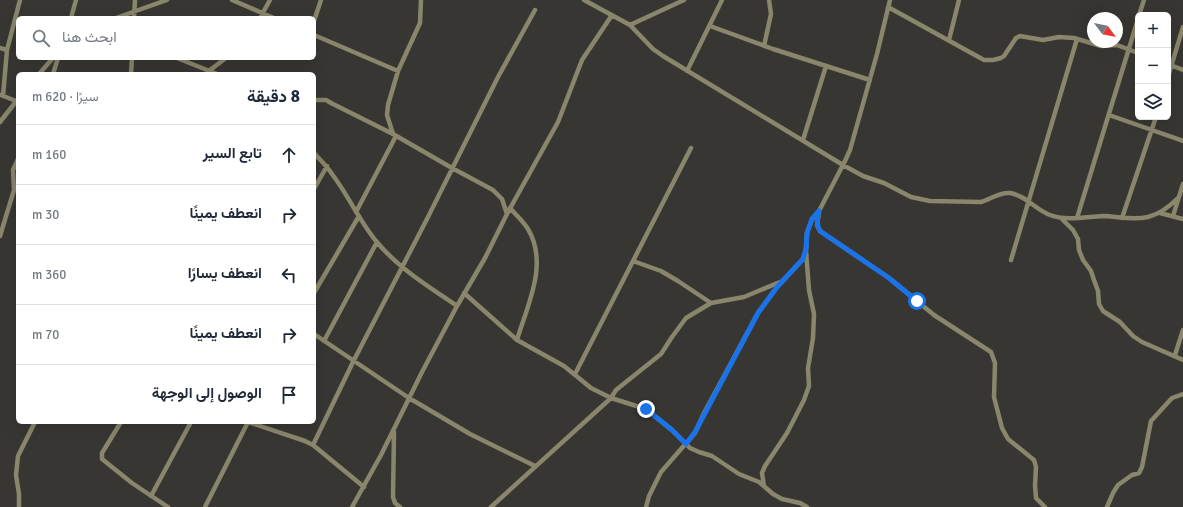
<!DOCTYPE html>
<html lang="ar">
<head>
<meta charset="utf-8">
<style>
	:root { --surface:#fff; --page:#f6f6f7; --text:#1f2937; --muted:#747a83; --line:#e0e1e3 }
	body { margin:0; font-family:Signika,Vazirmatn,sans-serif; background:var(--page); color:var(--text); direction:rtl }
	.controls { position:absolute; right:12px; top:12px; display:grid; overflow:hidden; border-radius:6px; box-shadow:0 4px 16px #0002 }
	.controls button { width:36px; height:36px; display:grid; place-items:center; padding:0; border:0; border-bottom:1px solid var(--line); background:var(--surface); color:var(--text); font:20px sans-serif }
	.compass { position:absolute; left:1087px; top:12px; width:36px; height:36px; border-radius:50%; background:var(--surface); box-shadow:0 4px 16px #0002; rotate:122deg }
	.stop { position:absolute; width:12px; height:12px; margin:-9px; border:3px solid #1a73e8; border-radius:50%; background:#fff }
	.stop.end { background:#1a73e8; border-color:#fff; box-shadow:0 1px 4px #0008 }
	.list { margin:0; padding:0; list-style:none }
	h2 { display:flex; justify-content:space-between; align-items:center; height:52px; margin:0; padding:0 16px; font-size:17px }
	h2 small { font-size:13px; font-weight:400; color:var(--muted) }
	.list li { display:grid; grid-template-columns:26px 1fr auto; gap:12px; align-items:center; box-sizing:border-box; height:60px; padding:0 16px; border-top:1px solid var(--line) }
	.list b { display:block; font-size:15px; white-space:nowrap }
	.list em { font-size:13px; font-style:normal; color:var(--muted) }
	.icon { flex:none; width:22px; height:22px; fill:none; stroke:currentColor; stroke-width:2; stroke-linecap:round; stroke-linejoin:round }
	.map { position:relative; flex:none; width:1183px; height:507px; overflow:hidden; direction:ltr }
	.search { position:absolute; background:var(--surface); box-shadow:0 4px 16px #0002; left:16px; top:16px; width:300px; height:44px; display:flex; align-items:center; gap:10px; box-sizing:border-box; padding:0 14px; border-radius:6px; color:var(--muted); font-size:15px }
	.panel { position:absolute; background:var(--surface); box-shadow:0 4px 16px #0002; left:16px; top:72px; width:300px; height:352px; border-radius:6px; direction:rtl }
	.map>svg:first-child { display:block }
	.lines { fill:none; stroke-linecap:round; stroke-linejoin:round }
	.street { stroke:#89866c; stroke-width:4.5 }
	.route { stroke:#1a73e8; stroke-width:5 }
</style>
</head>
<body>
<div class="map">
<svg width="1183" height="507" viewBox="0 0 1183 507">
	<rect width="100%" height="100%" fill="#373632"/>
	<g class="lines">
		<path class="street" d="M232,0L274,18
			M584,0L630,25L653,49L663,56L843,165L863,176L884,183L911,197L930,201L981,202C991,199 999,192 1010,193C1025,195 1036,210 1050,215C1066,221 1085,217 1102,216C1117,216 1132,221 1148,217C1160,214 1169,207 1178,198
			M888,7L984,60H993L1001,58L1004,56L1016,38L1020,36L1043,40L1059,37L1074,38L1101,46L1117,45L1138,53
			M1139,15L1144,0
			M71,18L76,0
			M116,18L167,0
			M134,18L135,0
			M260,18L270,0
			M314,21L321,0
			M630,25L684,0
			M710,26L773,49L870,80
			M314,35L398,71
			M949,40L959,0
			M764,46L771,14L769,0
			M0,48L7,50
			M177,58L217,74
			M1168,64L1183,70
			M210,70L226,58
			M687,71L722,0
			M39,74L53,58
			M53,74L58,58
			M131,74L132,58
			M1168,77L1183,27
			M1,95L16,101
			M3,96L7,50L20,0
			M314,100H326L331,103L393,134L452,168L493,190L502,199L507,214
			M1109,115L1183,141
			M0,122L18,99
			M393,134L387,115L388,105L398,71L420,23L421,0
			M803,140L826,66
			M314,153C320,160 327,166 332,174C348,195 359,220 376,241C398,268 428,286 457,306
			M314,189L327,166
			M510,208C516,215 523,221 528,229C549,264 527,306 517,340
			M356,212L396,136
			M819,213L817,225L820,231L889,278L934,315L991,352L995,363L994,397L1002,428L1008,439L1034,460L1036,467L1035,485L1036,498L1045,507
			M1160,213L1183,219
			M1173,216L1183,184
			M1061,218L1073,230L1078,239L1079,250L1083,260L1091,271L1094,280L1098,291L1099,304L1103,311L1120,322L1133,336L1142,342L1183,360
			M1077,218L1138,19
			M1122,218L1156,117
			M0,236L14,190L13,170L18,159
			M1011,260L1077,39
			M633,261L661,271L678,281L711,303
			M314,293L359,216
			M464,293L517,340L564,366L591,388L611,398L646,409L672,430L690,448L699,452L712,456L739,474L759,482L773,494L782,499L800,503L807,507
			M314,334L409,398L470,434L535,466
			M324,341L377,242
			M1175,355L1183,330
			M575,374L691,148
			M121,422L102,453V459L132,483L168,507
			M248,422L305,441L313,445L364,487
			M394,432L393,497L395,503L400,507
			M313,445L353,362L427,219L498,77L535,10
			M764,486L762,473L765,466L787,433L804,400L809,386L808,368L813,338L814,314L809,290L806,251
			M151,496L191,422
			M19,507V494L16,475L18,456L35,422
			M205,507L248,422
			M352,507L381,455L422,372L457,306L485,258L507,214L558,122L582,60L612,15
			M491,507L611,398L616,390L661,354L672,337L686,318L711,303L744,297L780,282
			M646,507L649,496L661,472L695,433L704,413L758,313L777,287L803,259L806,249L807,233L812,219L819,211L845,161L850,150L877,54L890,0
			M1107,507L1113,493L1118,485L1132,475L1139,473L1142,467L1151,421L1172,398L1183,394"/>
	</g>
	<g class="lines">
		<path class="route" d="M646,409L672,430L686,444L695,432L758,313L777,287L803,259L806,249L807,233L812,219L819,211C817,219 816,223 820,231L889,278L917,301"/>
	</g>
</svg>
<div class="controls">
<button>+</button>
<button>−</button>
<button><svg class="icon" aria-label="layers" viewBox="0 0 24 24"><path d="M12 4l9 5-9 5-9-5zM3 14l9 5 9-5"/></svg></button>
</div>
<svg class="compass" viewBox="-18 -18 36 36"><path d="M0-13l5 13h-10z" fill="#e53935"/><path d="M0 13l5-13h-10z" fill="#747a83"/></svg>
<div class="stop" style="left:917px;top:301px"></div>
<div class="stop end" style="left:646px;top:409px"></div>
<div class="search"><svg class="icon" aria-label="search" viewBox="0 0 24 24"><circle cx="10" cy="10" r="6"/><path d="M15 15l6 6"/></svg>ابحث هنا</div>
<section class="panel">
<h2>8 دقيقة<small>سيرًا · 620 m</small></h2>
<ul class="list">
<li><svg class="icon" aria-label="ahead" viewBox="0 0 24 24"><path d="M12 20V5M6 11l6-6 6 6"/></svg><div><b>تابع السير</b></div><em>160 m</em></li>
<li><svg class="icon" aria-label="right" viewBox="0 0 24 24"><path d="M7 20v-9h11M14 6l5 5-5 5"/></svg><div><b>انعطف يمينًا</b></div><em>30 m</em></li>
<li><svg class="icon" aria-label="left" viewBox="0 0 24 24"><path d="M17 20v-9H6M10 6l-5 5 5 5"/></svg><div><b>انعطف يسارًا</b></div><em>360 m</em></li>
<li><svg class="icon" aria-label="right" viewBox="0 0 24 24"><path d="M7 20v-9h11M14 6l5 5-5 5"/></svg><div><b>انعطف يمينًا</b></div><em>70 m</em></li>
<li><svg class="icon" aria-label="arrive" viewBox="0 0 24 24"><path d="M6 21V4h12l-3 4 3 4H6"/></svg><div><b>الوصول إلى الوجهة</b></div></li>
</ul>
</section>
</div>
</body>
</html>
